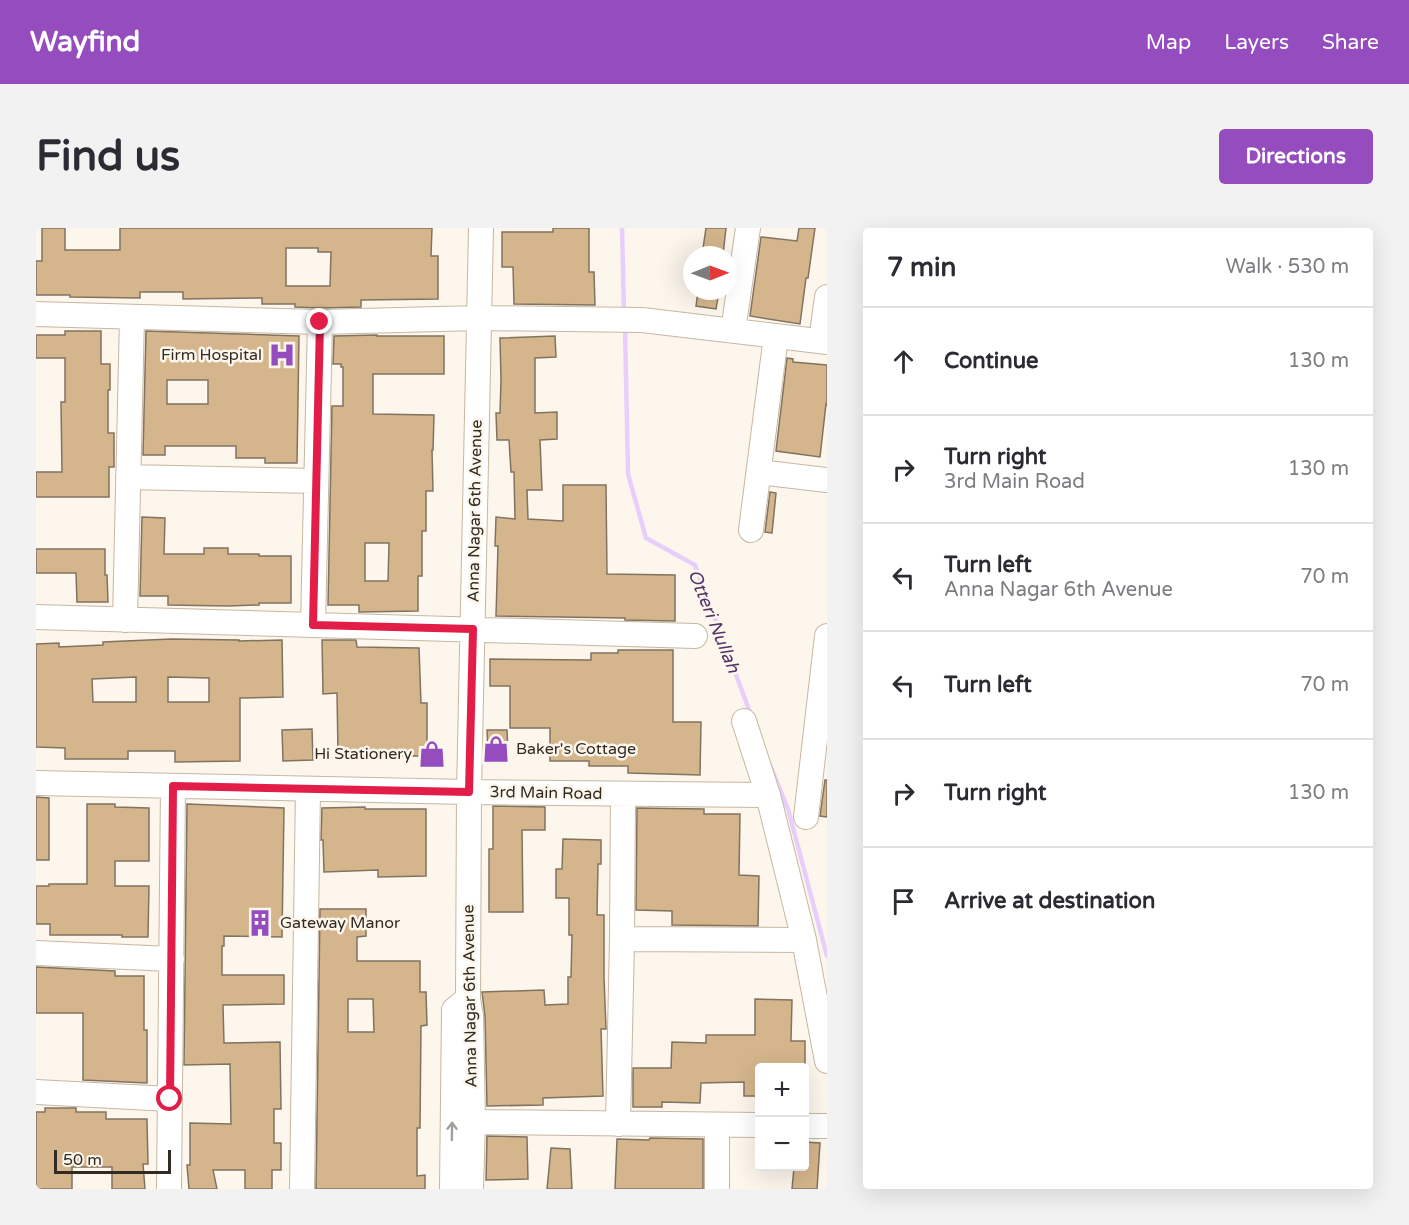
<!DOCTYPE html>
<html lang="en">
<head>
<meta charset="utf-8">
<style>
	:root { --surface:#fff; --page:#f2f2f3; --text:#2b2b33; --muted:#7c7c81; --line:#e1e1e2; --accent:#944cbe }
	body { margin:0; font-family:"Varela Round",sans-serif; background:var(--page); color:var(--text) }
	.controls { position:absolute; right:18px; bottom:18px; display:grid; overflow:hidden; border-radius:6px; box-shadow:0 6px 24px #0002 }
	.controls button { width:54px; height:54px; display:grid; place-items:center; padding:0; border:0; border-bottom:2px solid var(--line); background:var(--surface); color:var(--text); font:30px sans-serif }
	.compass { position:absolute; left:647px; top:18px; width:54px; height:54px; border-radius:50%; background:var(--surface); box-shadow:0 6px 24px #0002; rotate:89deg }
	.scale { position:absolute; left:18px; bottom:15px; width:117px; box-sizing:border-box; padding-left:6px; border:3px solid #322b23; border-top:0; font-size:16px; line-height:21px; white-space:nowrap; color:#322b23; -webkit-text-stroke:4px #fdf6ed; paint-order:stroke }
	.stop { position:absolute; width:18px; height:18px; margin:-14px; border:4px solid #e11d48; border-radius:50%; background:#fff }
	.stop.end { background:#e11d48; border-color:#fff; box-shadow:0 2px 6px #0008 }
	.list { margin:0; padding:0; list-style:none }
	h2 { display:flex; justify-content:space-between; align-items:center; height:78px; margin:0; padding:0 24px; font-size:26px }
	h2 small { font-size:20px; font-weight:400; color:var(--muted) }
	.list li { display:grid; grid-template-columns:39px 1fr auto; gap:18px; align-items:center; box-sizing:border-box; height:108px; padding:0 24px; border-top:2px solid var(--line) }
	.list b { display:block; font-size:22px; white-space:nowrap }
	.list p { margin:0; font-size:20px; white-space:nowrap; color:var(--muted) }
	.list em { font-size:20px; font-style:normal; color:var(--muted) }
	.icon { flex:none; width:33px; height:33px; fill:none; stroke:currentColor; stroke-width:2; stroke-linecap:round; stroke-linejoin:round }
	.map { position:relative; flex:none; width:791px; height:961px; overflow:hidden; border-radius:6px }
	header { display:flex; align-items:center; gap:36px; box-sizing:border-box; height:84px; padding:0 30px; background:var(--accent); color:#fff }
	header strong { font-size:28px }
	nav { display:flex; gap:33px; margin-inline-start:auto; font-size:21px }
	.intro { display:flex; align-items:center; justify-content:space-between; box-sizing:border-box; height:144px; padding:0 36px }
	h1 { margin:0; font-size:42px }
	.button { padding:15px 27px; border-radius:6px; background:var(--accent); color:#fff; font-size:21px; font-weight:700 }
	main { display:flex; gap:36px; padding:0 36px }
	aside { flex:1; background:var(--surface); border-radius:6px; box-shadow:0 6px 24px #0002 }
	.map>svg:first-child { display:block }
	.lines { fill:none; stroke-linecap:round; stroke-linejoin:round }
	.stream { stroke:#e8cefa; stroke-width:4.5 }
	.building { fill:#d4b58c; stroke:#827360; stroke-width:1.5; fill-rule:evenodd }
	.minor-casing { stroke:#c6b7a2; stroke-width:26 }
	.minor { stroke:#fff; stroke-width:24 }
	.oneway { stroke:#a3a09c }
	.route { stroke:#e11d48; stroke-width:8 }
	.labels { text-anchor:middle; dominant-baseline:central; stroke-width:5; stroke-linejoin:round; paint-order:stroke }
	.poi-label { font-size:16px; fill:#322b23; stroke:#fdf6ed; text-anchor:end }
	.street-label { font-size:16px; fill:#322b23; stroke:#fdf6ed }
	.water-label { font-size:18px; font-style:italic; fill:#553469; stroke:#fdf6ed }
</style>
</head>
<body>
<header>
<strong>Wayfind</strong>
<nav><a>Map</a><a>Layers</a><a>Share</a></nav>
</header>
<div class="intro"><h1>Find us</h1><a class="button">Directions</a></div>
<main>
<div class="map">
<svg width="791" height="961" viewBox="0 0 791 961">
	<rect width="100%" height="100%" fill="#fdf6ed"/>
	<g class="lines">
		<path class="stream" d="M586,0L588,84
			M589,99L592,246L610,310L659,337L715,487
			M734,537L752,581L791,728"/>
	</g>
	<path class="building" d="M6,0H29V22H84V0H396L395,28H402V71L325,72V79L284,80L259,79V76H226V70L147,71V64H104V70L34,69V67H0V33H6ZM250,20H282V24H295L294,58H250Z
		M517,0H553V44H558L559,77L478,76L477,39H466V4H517Z
		M670,0H690L687,27H666Z
		M763,0H779L772,50H770L764,96L714,88L725,9L761,13Z
		M662,63H683L680,81L660,78Z
		M29,103H65V136H74V162H72V205H78V239H73V269H0V244H26L25,174H29V130H0V107H29Z
		M110,103L263,108L261,235H229V230H200V218H129V227H107ZM131,152H172V176H131Z
		M341,107V108H408V146H337V186L398,187L397,222H396L397,263H390V303H386V348H382V383L323,384V377H292L296,178H307V139H305V136H297L298,108ZM329,315H353L352,353H329Z
		M519,108L520,129L499,130V185L521,184V211L504,212L506,262H491L492,291L527,293V257H570L571,346L639,347V393L589,392V390L460,388L462,318H459L460,289L479,291L478,244H475L473,212H461L460,185H464L465,152L464,110Z
		M751,130L757,131V134L791,137V177L790,176L784,229L740,223Z
		M734,264L740,265L736,305L729,304Z
		M106,289L129,290L128,326H168V320H192V326H223V328H255V375H223V377L192,378L132,377V368H104Z
		M0,321H69V347H71L72,374H41L40,345H0Z
		M135,411L203,412V413L246,412L247,469L204,470V533L139,534V523H92V531H29V520L0,519V416L23,415V419L67,417V414ZM100,449V474H57L56,451ZM132,449L173,450V474H132Z
		M286,412H320L321,419L383,420L385,475H391V528H364V524L302,525L301,465L287,466Z
		M582,422H637V494H665L664,547L592,545V538H553V533H514V500H474V458H454V431L555,432V425H582Z
		M276,501L277,532L247,533L246,502Z
		M451,502H471L472,524L452,525Z
		M789,552H791V589L784,588Z
		M0,569L13,570V632H0Z
		M51,576H79V579L113,580V633H79V658H113L112,709H86V707H14V696H0V658H13V656H51Z
		M151,576L248,580L246,709L188,708V718H186V747H248V776L187,777L188,815L244,814L245,881H238V915H245V942H236V961H209V942H177L181,961H153L151,937H154V895L195,896L194,836L148,837Z
		M457,578L509,579V602H486L487,684H453V621H457Z
		M329,579V581H390V648L342,649V642L288,644L287,612H285L286,580Z
		M601,580L668,581V586H704L703,647L723,648L722,698L636,697V683L600,682Z
		M527,611L565,612V636H562L561,687H568V749L570,801H565L567,868L507,870V877L451,878L449,788L446,764L508,762L509,777L532,776V749H535L536,707H533V670H520V641H526Z
		M284,681H330V708L321,709V733H384V764H390L391,797L385,798L384,900H381V948L389,947V961H280ZM312,771H337L338,804H312Z
		M0,739L79,743V748H108V802H111V855L47,852V785H0Z
		M719,771L756,772L755,813H769V840H723V868H708V854L665,855L664,875L626,874V879H597V840H635L636,814L670,815V807H719Z
		M9,880H40V884H70V891H111L112,936H107L109,961H76V939H36V961H0V884H9Z
		M451,908L491,909L492,951L450,952Z
		M614,910L667,911V961H579L581,911L613,912Z
		M768,914L784,915L781,961H756L758,939H768Z
		M515,920L534,921L536,961H511Z"/>
	<g class="lines">
		<defs>
			<path id="minor" d="M0,86L284,94L443,90L606,92L791,114
				M697,103L712,0
				M785,113L791,69
				M723,244L791,252
				M92,249L280,253
				M715,302L740,108
				M0,389L659,408
				M89,392L96,89
				M277,397L284,94
				M708,493L732,567L768,712L791,833
				M0,555L433,564L732,567
				M770,589L791,408
				M586,711L768,712
				M0,725L136,731
				M0,864L134,871
				M437,894L724,897
				M582,896L586,711L587,566
				M768,898H791
				M133,961L137,558
				M266,961L272,561
				M416,961L418,782L430,772
				M435,961L437,894L435,788L432,771L433,564L445,0
				M681,961V897"/>
		</defs>
		<use href="#minor" class="minor-casing"/>
		<use href="#minor" class="minor"/>
	</g>
	<defs><path id="oneway-shaft" d="M-6 0H5M1.5-3L5.5 0L1.5 3" fill="none" stroke-width="1.6" stroke-linecap="round" stroke-linejoin="round" transform="scale(1.5)"/></defs>
	<use class="oneway" href="#oneway-shaft" transform="translate(416 903) rotate(-89)"/>
	<g class="lines">
		<path class="route" d="M134,871L137,558L433,564L437,401L277,397L284,94"/>
	</g>
	<defs>
		<symbol id="hospital-bare" viewBox="-9 -9 18 18"><path d="M-5-5h3v3.5h4V-5h3V5h-3V1.5h-4V5h-3Z" fill="#944cbe" stroke="#fdf6ed" stroke-width="2.5" paint-order="stroke"/></symbol>
		<symbol id="shop-bare" viewBox="-9 -9 18 18"><path d="M-5-2.5h2.3a2.7 3.5 0 0 1 5.4 0H5L5.5 6h-11ZM-1.5-2.5h3a1.5 2.3 0 0 0-3 0Z" fill="#944cbe" stroke="#fdf6ed" stroke-width="2.5" paint-order="stroke"/></symbol>
		<symbol id="building-bare" viewBox="-9 -9 18 18"><path d="M-4-6H4V6H1V3H-1V6H-4ZM-2.5-4.3h1.7v1.8h-1.7ZM.8-4.3h1.7v1.8H.8ZM-2.5-1h1.7V.8h-1.7ZM.8-1h1.7V.8H.8Z" fill="#944cbe" stroke="#fdf6ed" stroke-width="2.5" paint-order="stroke"/></symbol>
	</defs>
	<g fill-rule="evenodd">
		<use href="#hospital-bare" x="227" y="108" width="38" height="38"/>
		<use href="#shop-bare" x="441" y="502" width="38" height="38"/>
		<use href="#shop-bare" x="377" y="507" width="38" height="38"/>
		<use href="#building-bare" x="205" y="676" width="38" height="38"/>
	</g>
	<g class="labels">
		<g class="poi-label">
			<text x="226" y="127">Firm Hospital</text>
			<text x="480" y="521" text-anchor="start">Baker's Cottage</text>
			<text x="376" y="526">Hi Stationery</text>
			<text x="244" y="695" text-anchor="start">Gateway Manor</text>
		</g>
		<g class="street-label">
			<text transform="translate(439 283) rotate(-89)">Anna Nagar 6th Avenue</text>
			<text transform="translate(510 565) rotate(1)">3rd Main Road</text>
			<text transform="translate(434 768) rotate(-91)">Anna Nagar 6th Avenue</text>
		</g>
		<g class="water-label">
			<text transform="translate(678 393) rotate(68)">Otteri Nullah</text>
		</g>
	</g>
</svg>
<div class="controls">
<button>+</button>
<button>−</button>
</div>
<svg class="compass" viewBox="-18 -18 36 36"><path d="M0-13l5 13h-10z" fill="#e53935"/><path d="M0 13l5-13h-10z" fill="#7c7c81"/></svg>
<div class="scale">50 m</div>
<div class="stop" style="left:134px;top:871px"></div>
<div class="stop end" style="left:284px;top:94px"></div>
</div>
<aside>
<h2>7 min<small>Walk · 530 m</small></h2>
<ul class="list">
<li><svg class="icon" aria-label="ahead" viewBox="0 0 24 24"><path d="M12 20V5M6 11l6-6 6 6"/></svg><div><b>Continue</b></div><em>130 m</em></li>
<li><svg class="icon" aria-label="right" viewBox="0 0 24 24"><path d="M7 20v-9h11M14 6l5 5-5 5"/></svg><div><b>Turn right</b><p>3rd Main Road</p></div><em>130 m</em></li>
<li><svg class="icon" aria-label="left" viewBox="0 0 24 24"><path d="M17 20v-9H6M10 6l-5 5 5 5"/></svg><div><b>Turn left</b><p>Anna Nagar 6th Avenue</p></div><em>70 m</em></li>
<li><svg class="icon" aria-label="left" viewBox="0 0 24 24"><path d="M17 20v-9H6M10 6l-5 5 5 5"/></svg><div><b>Turn left</b></div><em>70 m</em></li>
<li><svg class="icon" aria-label="right" viewBox="0 0 24 24"><path d="M7 20v-9h11M14 6l5 5-5 5"/></svg><div><b>Turn right</b></div><em>130 m</em></li>
<li><svg class="icon" aria-label="arrive" viewBox="0 0 24 24"><path d="M6 21V4h12l-3 4 3 4H6"/></svg><div><b>Arrive at destination</b></div></li>
</ul>
</aside>
</main>
</body>
</html>
